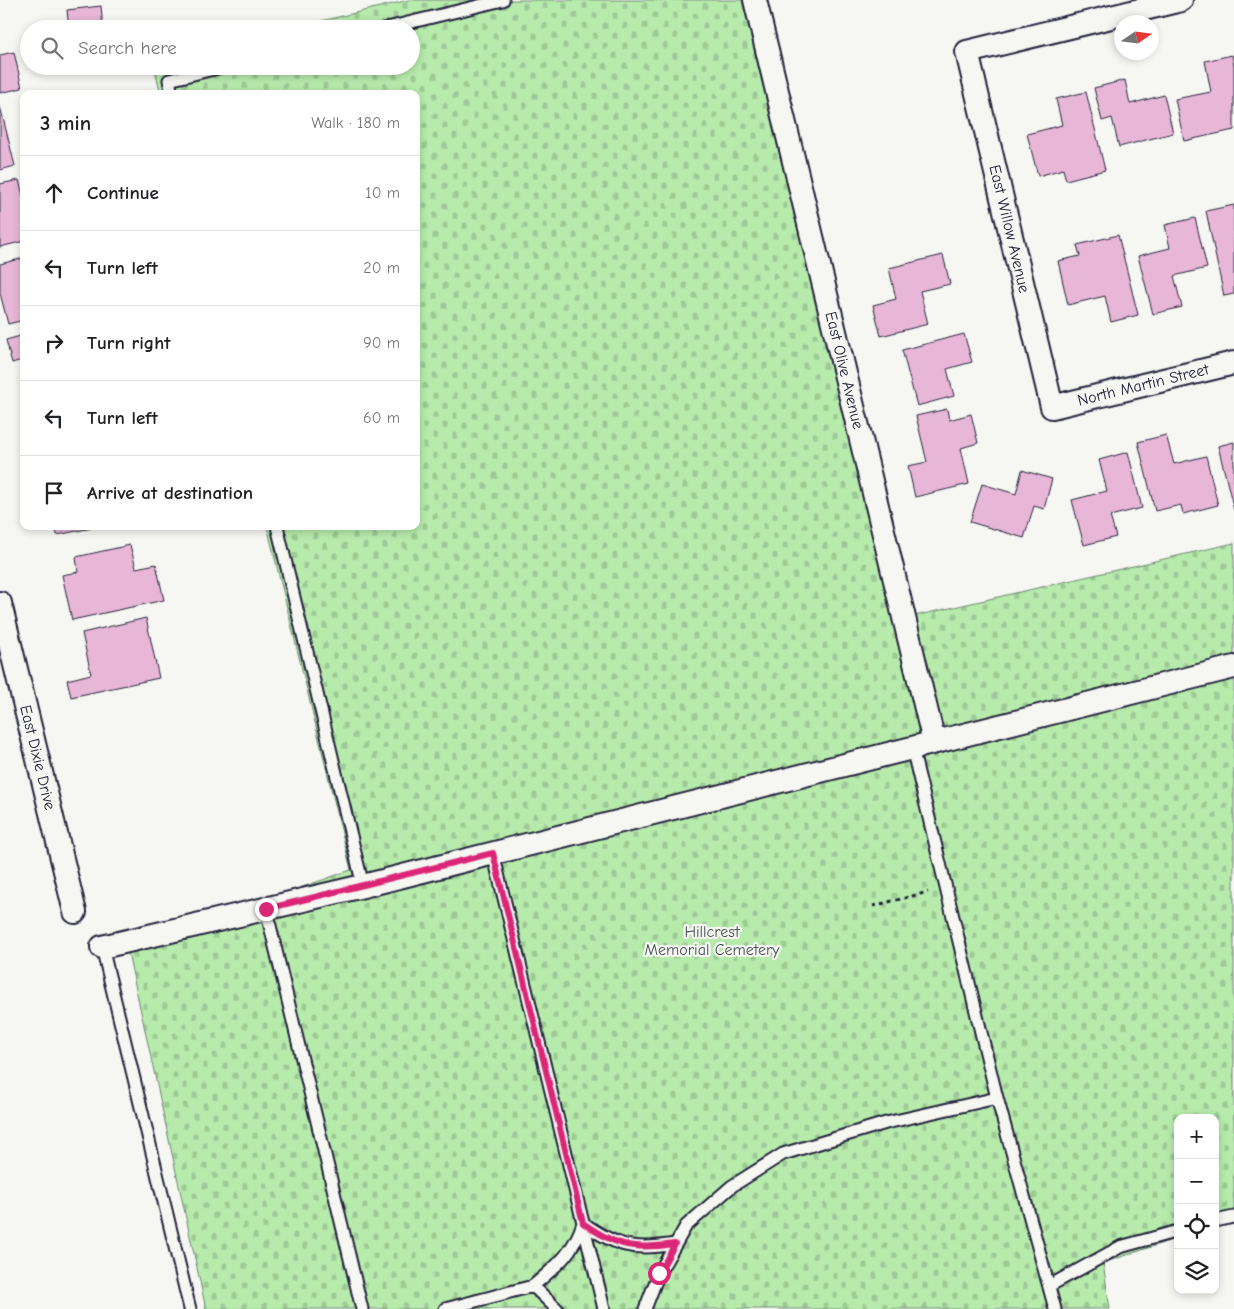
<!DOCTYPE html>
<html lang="en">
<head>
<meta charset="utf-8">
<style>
	:root { --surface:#fff; --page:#f2f2f2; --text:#202124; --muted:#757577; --line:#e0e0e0 }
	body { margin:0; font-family:"Comic Neue",sans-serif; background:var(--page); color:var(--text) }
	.controls { position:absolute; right:15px; bottom:15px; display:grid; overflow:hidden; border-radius:10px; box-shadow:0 2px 8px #0003 }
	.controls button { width:45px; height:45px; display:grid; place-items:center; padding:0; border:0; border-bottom:1px solid var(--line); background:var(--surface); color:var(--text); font:25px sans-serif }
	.compass { position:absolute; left:1114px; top:15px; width:45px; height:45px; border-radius:50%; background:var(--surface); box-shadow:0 2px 8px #0003; rotate:77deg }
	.stop { position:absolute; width:15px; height:15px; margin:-11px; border:4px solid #db2777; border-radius:50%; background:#fff }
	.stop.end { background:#db2777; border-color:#fff; box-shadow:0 1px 5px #0008 }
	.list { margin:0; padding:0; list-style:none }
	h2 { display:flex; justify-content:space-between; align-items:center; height:65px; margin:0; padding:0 20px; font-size:21px }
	h2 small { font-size:16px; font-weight:400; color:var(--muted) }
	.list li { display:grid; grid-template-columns:32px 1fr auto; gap:15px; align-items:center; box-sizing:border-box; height:75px; padding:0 20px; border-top:1px solid var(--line) }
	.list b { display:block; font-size:19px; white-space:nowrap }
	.list em { font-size:16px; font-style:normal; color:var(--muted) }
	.icon { flex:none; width:28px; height:28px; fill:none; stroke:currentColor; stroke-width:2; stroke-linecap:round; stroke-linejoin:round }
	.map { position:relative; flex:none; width:1234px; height:1309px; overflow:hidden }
	.search { position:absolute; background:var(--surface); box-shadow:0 2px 8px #0003; left:20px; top:20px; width:400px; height:55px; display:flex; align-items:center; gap:12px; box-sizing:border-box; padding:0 18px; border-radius:28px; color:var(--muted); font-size:19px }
	.panel { position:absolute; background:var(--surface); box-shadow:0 2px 8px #0003; left:20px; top:90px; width:400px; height:440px; border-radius:10px }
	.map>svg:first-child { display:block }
	.cemetery { fill:url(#cemetery-stones); stroke:#6c8674 }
	.building { fill:#e8b7d7; stroke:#22223b }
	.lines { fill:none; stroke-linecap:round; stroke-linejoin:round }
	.service-casing { stroke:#22223b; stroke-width:15 }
	.minor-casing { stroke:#22223b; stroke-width:26 }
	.path { stroke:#22223b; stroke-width:3; stroke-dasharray:4 4; stroke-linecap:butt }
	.service { stroke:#f6f6f2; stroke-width:11 }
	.minor { stroke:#f6f6f2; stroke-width:22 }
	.route { stroke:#db2777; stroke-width:6 }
	.labels { text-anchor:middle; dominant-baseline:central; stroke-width:4.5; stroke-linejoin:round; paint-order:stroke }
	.street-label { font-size:16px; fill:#22223b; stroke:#f6f6f2 }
	.park-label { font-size:16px; fill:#475457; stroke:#f6f6f2 }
</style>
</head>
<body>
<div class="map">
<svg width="1234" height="1309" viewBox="0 0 1234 1309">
	<defs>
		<pattern id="cemetery-stones" width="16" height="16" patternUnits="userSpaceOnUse" patternTransform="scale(1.25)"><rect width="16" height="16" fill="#b7ebac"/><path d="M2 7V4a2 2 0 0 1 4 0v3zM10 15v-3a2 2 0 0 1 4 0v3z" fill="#9dc995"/></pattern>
	</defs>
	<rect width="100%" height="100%" fill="#f6f6f2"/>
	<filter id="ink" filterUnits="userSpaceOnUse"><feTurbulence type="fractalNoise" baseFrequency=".02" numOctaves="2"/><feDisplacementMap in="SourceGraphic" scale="10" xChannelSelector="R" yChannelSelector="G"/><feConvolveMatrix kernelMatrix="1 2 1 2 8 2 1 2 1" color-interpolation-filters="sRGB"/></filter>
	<g filter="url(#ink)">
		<path class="cemetery" d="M409,0H742L893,621L1234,543V1220L1215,1226V1118H1178V1238L1103,1263L1110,1309H206L127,948L351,870L267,526H416V94H161L154,66H411V29H288Z"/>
		<path class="building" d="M101,6L103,29H69L67,10Z
			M14,52L22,88L0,93V55Z
			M1232,55L1234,66V130L1184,141L1175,99L1211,92L1205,61Z
			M1125,80L1130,104L1164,95L1173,133L1119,147L1112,118L1102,121L1094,88Z
			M1086,92L1105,170L1066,180L1063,169L1038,176L1027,134L1062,125L1056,99Z
			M0,106L15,166L0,170Z
			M19,180L24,199V241L0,247V184Z
			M1234,205V294L1224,296L1206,211Z
			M1195,218L1207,268L1174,276L1182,307L1153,314L1138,256L1170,248L1165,225Z
			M1118,235L1138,315L1111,322L1105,296L1068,305L1058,261L1080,256L1077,245Z
			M943,255L950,284L920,291L928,324L881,336L873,305L896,299L889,268Z
			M24,258V320L8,324L0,293V264Z
			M964,334L972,362L947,369L954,396L917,406L902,350Z
			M24,335V369L22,360L12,363L6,340Z
			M947,409L949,420L971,414L978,443L961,448L969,484L915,497L908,466L927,462L916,416Z
			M1166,435L1174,464L1206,456L1218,505L1183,514L1181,505L1155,511L1138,442Z
			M1234,442V510L1218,446Z
			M1128,452L1142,508L1110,516L1116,537L1084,545L1072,500L1107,491L1099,460Z
			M1022,470L1052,479L1044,509L1034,506L1024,538L970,522L982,484L1016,494Z
			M56,526H92V528L57,535Z
			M130,545L136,568L156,564L164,600L72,620L62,575L78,572L76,557Z
			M146,618L159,678L71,697L67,680L91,674L82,633Z"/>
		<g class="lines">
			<defs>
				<path id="service" d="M383,29L503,0
					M172,94L169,80L226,66
					M277,526L363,886
					M912,748L996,1094L1055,1309
					M493,853L604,1309
					M266,909L362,1309
					M102,947L190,1309
					M1215,1221L1234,1217
					M533,1286C556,1266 573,1254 583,1223C617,1247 633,1251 675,1244
					M1049,1286L1120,1247L1178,1231
					M445,1309L533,1286L557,1309
					M645,1309L659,1273L686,1226L732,1186L783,1154L886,1123L997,1098"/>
				<g id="minor">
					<path id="s1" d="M755,0L934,742"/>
					<path id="s2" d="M1181,0L967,52L1052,407L1234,363"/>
					<path id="s3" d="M0,603L75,912"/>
					<path d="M102,947L363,886L1234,667"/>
				</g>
			</defs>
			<use href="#service" class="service-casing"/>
			<use href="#minor" class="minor-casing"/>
			<path class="path" d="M873,906L928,892"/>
			<use href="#service" class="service"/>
			<use href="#minor" class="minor"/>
		</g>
	</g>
	<g class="lines" filter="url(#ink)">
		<path class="route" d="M266,909L493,853L583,1223C617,1247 633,1250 675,1244L659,1273"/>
	</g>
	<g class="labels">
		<g class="street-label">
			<text stroke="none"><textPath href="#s2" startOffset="402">East Willow Avenue</textPath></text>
			<text stroke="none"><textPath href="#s1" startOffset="381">East Olive Avenue</textPath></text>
			<text stroke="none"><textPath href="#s2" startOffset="679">North Martin Street</textPath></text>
			<text stroke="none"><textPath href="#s3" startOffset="159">East Dixie Drive</textPath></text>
		</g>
		<g class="park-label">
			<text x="712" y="932">Hillcrest<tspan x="712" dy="18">Memorial Cemetery</tspan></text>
		</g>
	</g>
</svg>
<div class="controls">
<button>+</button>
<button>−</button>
<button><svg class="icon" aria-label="locate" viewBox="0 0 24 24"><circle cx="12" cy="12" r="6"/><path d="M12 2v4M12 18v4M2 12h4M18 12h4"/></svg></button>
<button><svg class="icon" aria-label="layers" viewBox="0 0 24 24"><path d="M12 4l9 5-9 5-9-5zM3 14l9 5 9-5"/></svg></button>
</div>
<svg class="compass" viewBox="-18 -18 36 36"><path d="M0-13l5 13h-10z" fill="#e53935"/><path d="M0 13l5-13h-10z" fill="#757577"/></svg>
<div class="stop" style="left:659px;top:1273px"></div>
<div class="stop end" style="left:266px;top:909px"></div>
<div class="search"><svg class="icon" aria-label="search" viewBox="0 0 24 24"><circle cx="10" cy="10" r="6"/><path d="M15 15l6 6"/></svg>Search here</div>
<section class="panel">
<h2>3 min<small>Walk · 180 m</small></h2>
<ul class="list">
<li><svg class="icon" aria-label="ahead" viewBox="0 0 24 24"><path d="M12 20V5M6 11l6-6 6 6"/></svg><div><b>Continue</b></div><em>10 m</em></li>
<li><svg class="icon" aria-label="left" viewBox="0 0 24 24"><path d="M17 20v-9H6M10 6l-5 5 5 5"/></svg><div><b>Turn left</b></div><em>20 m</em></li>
<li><svg class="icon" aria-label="right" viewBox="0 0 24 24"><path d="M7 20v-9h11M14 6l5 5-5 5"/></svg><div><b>Turn right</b></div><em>90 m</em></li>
<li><svg class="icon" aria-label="left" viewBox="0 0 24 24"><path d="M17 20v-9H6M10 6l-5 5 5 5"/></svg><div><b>Turn left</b></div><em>60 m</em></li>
<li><svg class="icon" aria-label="arrive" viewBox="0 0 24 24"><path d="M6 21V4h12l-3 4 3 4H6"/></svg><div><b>Arrive at destination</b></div></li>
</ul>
</section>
</div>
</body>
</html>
